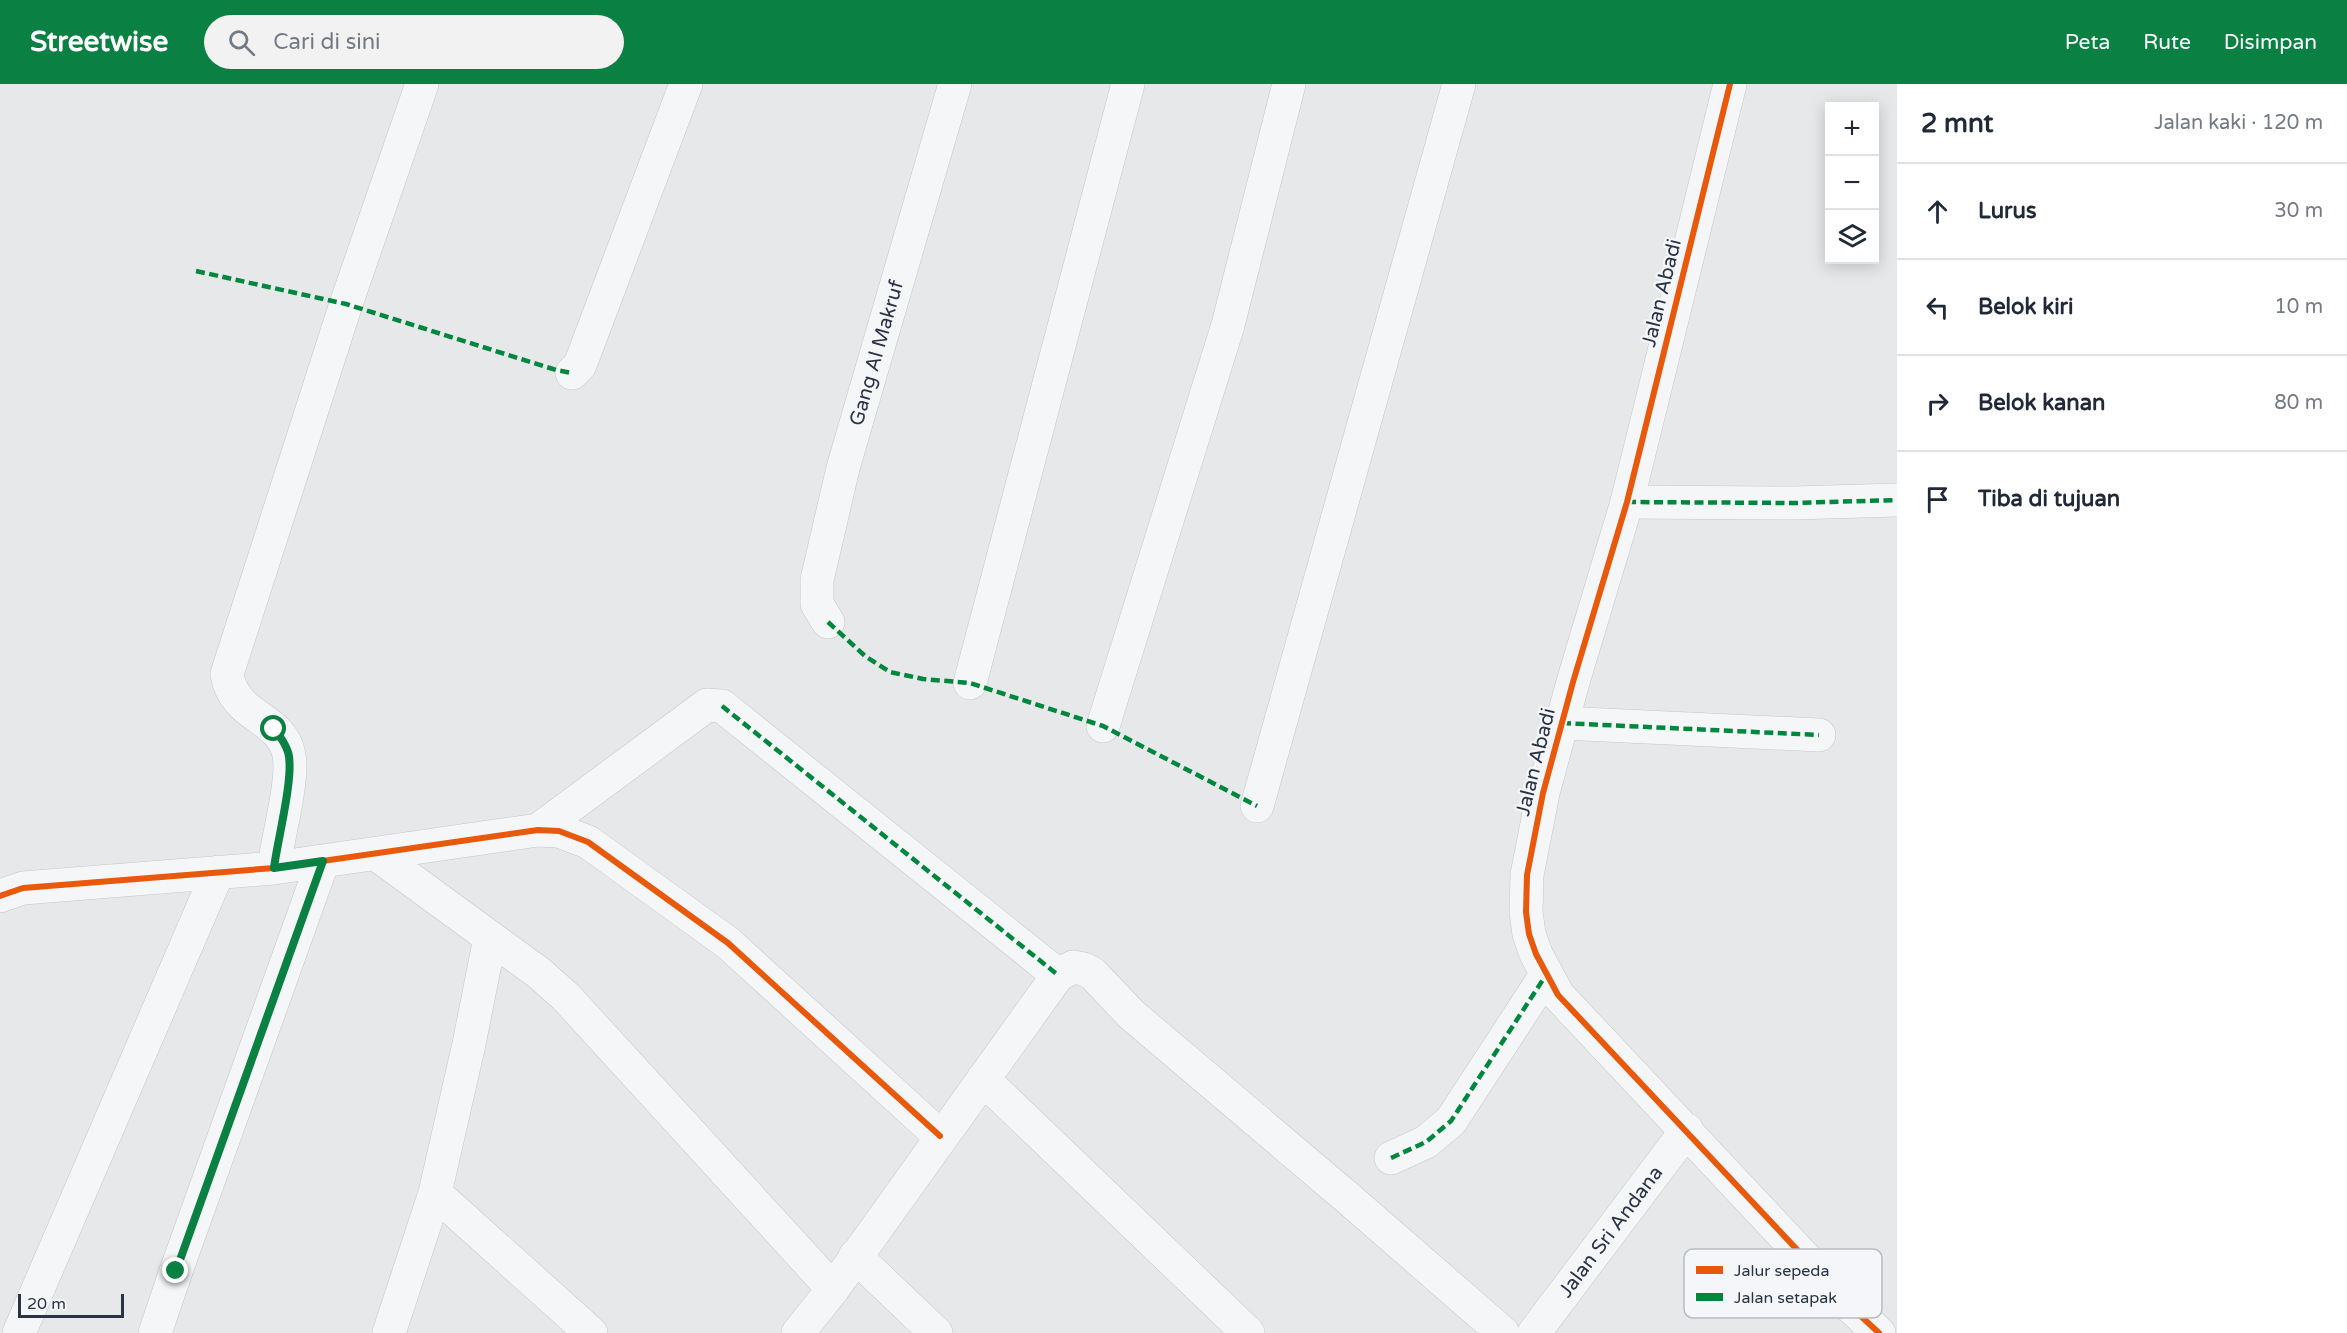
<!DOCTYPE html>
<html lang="id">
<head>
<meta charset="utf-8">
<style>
	:root { --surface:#fff; --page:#f2f2f3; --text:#1f2937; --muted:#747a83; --line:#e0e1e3; --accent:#0b8043 }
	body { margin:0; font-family:"Varela Round",sans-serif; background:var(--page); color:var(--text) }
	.controls { position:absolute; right:18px; top:18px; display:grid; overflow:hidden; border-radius:0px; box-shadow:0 3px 15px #0003 }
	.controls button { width:54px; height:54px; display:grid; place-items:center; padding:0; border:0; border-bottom:2px solid var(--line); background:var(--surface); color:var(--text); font:30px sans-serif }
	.scale { position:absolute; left:18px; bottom:15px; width:106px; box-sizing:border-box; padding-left:6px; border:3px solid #2b3445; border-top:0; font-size:16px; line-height:21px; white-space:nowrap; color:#2b3445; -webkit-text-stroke:4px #f4f6f9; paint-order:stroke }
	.stop { position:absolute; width:18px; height:18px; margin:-14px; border:4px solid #0b8043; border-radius:50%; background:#fff }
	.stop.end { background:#0b8043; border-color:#fff; box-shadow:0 2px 6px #0008 }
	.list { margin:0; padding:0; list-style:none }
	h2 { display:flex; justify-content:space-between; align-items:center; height:78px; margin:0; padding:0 24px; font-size:26px }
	h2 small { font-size:20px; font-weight:400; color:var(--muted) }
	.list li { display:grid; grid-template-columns:39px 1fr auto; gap:18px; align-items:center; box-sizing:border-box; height:96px; padding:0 24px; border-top:2px solid var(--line) }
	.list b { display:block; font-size:22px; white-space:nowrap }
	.list em { font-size:20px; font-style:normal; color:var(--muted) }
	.icon { flex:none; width:33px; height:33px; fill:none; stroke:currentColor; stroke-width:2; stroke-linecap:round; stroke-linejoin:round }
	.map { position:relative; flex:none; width:1897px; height:1249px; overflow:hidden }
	header { display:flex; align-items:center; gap:36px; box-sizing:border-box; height:84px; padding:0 30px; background:var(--accent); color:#fff }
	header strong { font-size:28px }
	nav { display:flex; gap:33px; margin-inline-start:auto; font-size:21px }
	.search { width:420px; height:54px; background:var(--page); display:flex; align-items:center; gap:15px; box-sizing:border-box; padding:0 21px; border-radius:33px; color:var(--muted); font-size:22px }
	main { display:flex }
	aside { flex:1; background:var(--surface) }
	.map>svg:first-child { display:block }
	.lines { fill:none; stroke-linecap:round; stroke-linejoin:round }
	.minor-casing { stroke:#c4c6c8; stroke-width:34 }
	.tertiary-casing { stroke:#c4c6c8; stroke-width:34 }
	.minor { stroke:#f5f6f7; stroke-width:33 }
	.tertiary { stroke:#f5f6f7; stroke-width:33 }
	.quiet { stroke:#00873e; stroke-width:4.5; stroke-dasharray:9 4.5; stroke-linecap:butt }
	.cycleway-casing { stroke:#f4f6f9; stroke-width:10 }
	.cycleway { stroke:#e8590c; stroke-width:6 }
	.route { stroke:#0b8043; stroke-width:8 }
	.labels { text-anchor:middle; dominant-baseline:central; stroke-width:4.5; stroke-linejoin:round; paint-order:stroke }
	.street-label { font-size:20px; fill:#2b3445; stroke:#f4f6f9 }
	.key { fill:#f4f6f9; stroke:#b8bcc3; stroke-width:1.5 }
	.key-label { font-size:16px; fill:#2b3445 }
</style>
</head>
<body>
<header>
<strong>Streetwise</strong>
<div class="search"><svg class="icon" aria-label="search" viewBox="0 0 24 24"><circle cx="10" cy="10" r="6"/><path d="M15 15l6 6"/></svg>Cari di sini</div>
<nav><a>Peta</a><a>Rute</a><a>Disimpan</a></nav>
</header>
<main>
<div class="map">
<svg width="1897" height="1249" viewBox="0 0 1897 1249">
	<rect width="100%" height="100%" fill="#e6e8ea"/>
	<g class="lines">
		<defs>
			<path id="minor" d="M572,289L580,281L686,0
				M1627,418L1794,419L1897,416
				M828,538L817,520V496L843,384L955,0
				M970,599L1128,0
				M1562,639L1819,651
				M1103,642L1228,241L1289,0
				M1257,722L1459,0
				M538,746L707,621L722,622L1058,891
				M376,770L539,889L566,913L833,1205
				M274,784C277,755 294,697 289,671C282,632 234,635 227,590L346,220L422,0
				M0,812L23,804L274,784L538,746L559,747L588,758L728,859L940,1052
				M490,854L469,960L435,1109L591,1249
				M983,995L1248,1249
				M1391,1074L1426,1058L1451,1037L1546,891
				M855,1172L936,1249
				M19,1249L218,788
				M155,1249L176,1187L323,777
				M389,1249L435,1109
				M798,1249L833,1205L1058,891L1073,883L1084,885L1093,890L1132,931L1349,1115L1503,1249"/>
			<path id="tertiary" d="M1730,0L1627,418L1573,598L1543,709L1527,791L1526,828L1529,850L1536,870L1558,911L1851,1223L1879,1249
				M1534,1249L1687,1046"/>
		</defs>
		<use href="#minor" class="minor-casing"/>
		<use href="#tertiary" class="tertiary-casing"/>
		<use href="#minor" class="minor"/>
		<use href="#tertiary" class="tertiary"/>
		<path class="quiet" d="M196,187L346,220L556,286L572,289
			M1627,418L1794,419L1897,416
			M828,538L865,572L890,588L923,595L970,599L1103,642L1257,722
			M722,622L1058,891
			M1562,639L1819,651
			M1391,1074L1426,1058L1451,1037L1546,891"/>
		<defs>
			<path id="cycleway" d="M1730,0L1627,418L1573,598L1543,709L1527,791L1526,828L1529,850L1536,870L1558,911L1851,1223L1879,1249
				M0,812L23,804L274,784L538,746L559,747L588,758L728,859L940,1052"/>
		</defs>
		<use href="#cycleway" class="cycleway-casing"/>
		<use href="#cycleway" class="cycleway"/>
	</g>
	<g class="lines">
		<path class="route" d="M176,1187L323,777L274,784C277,758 295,690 288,668C285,659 280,652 274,645"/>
	</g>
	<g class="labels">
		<g class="street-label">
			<text transform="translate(1662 209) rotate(-76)">Jalan Abadi</text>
			<text transform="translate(877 269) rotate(-74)">Gang Al Makruf</text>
			<text transform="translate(1536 678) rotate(-76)">Jalan Abadi</text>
			<text transform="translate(1611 1148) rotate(-53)">Jalan Sri Andana</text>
		</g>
	</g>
	<rect x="1684" y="1165" width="198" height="69" rx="9" class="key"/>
	<rect x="1696" y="1182" width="27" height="8" fill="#e8590c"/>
	<rect x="1696" y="1209" width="27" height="8" fill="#00873e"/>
	<g class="key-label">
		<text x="1734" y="1192">Jalur sepeda</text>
		<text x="1734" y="1219">Jalan setapak</text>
	</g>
</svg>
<div class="controls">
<button>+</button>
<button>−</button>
<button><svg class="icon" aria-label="layers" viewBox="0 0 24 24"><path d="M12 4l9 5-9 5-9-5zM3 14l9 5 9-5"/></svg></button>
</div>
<div class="scale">20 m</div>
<div class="stop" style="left:274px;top:645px"></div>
<div class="stop end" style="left:176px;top:1187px"></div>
</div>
<aside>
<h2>2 mnt<small>Jalan kaki · 120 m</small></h2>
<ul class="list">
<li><svg class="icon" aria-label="ahead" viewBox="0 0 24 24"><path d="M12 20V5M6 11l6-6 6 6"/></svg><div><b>Lurus</b></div><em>30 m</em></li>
<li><svg class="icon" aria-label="left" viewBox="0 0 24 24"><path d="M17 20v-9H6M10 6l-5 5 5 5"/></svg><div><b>Belok kiri</b></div><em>10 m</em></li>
<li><svg class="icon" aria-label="right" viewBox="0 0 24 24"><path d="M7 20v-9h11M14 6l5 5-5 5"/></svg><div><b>Belok kanan</b></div><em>80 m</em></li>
<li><svg class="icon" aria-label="arrive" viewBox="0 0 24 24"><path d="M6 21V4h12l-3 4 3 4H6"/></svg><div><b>Tiba di tujuan</b></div></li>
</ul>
</aside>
</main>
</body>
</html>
